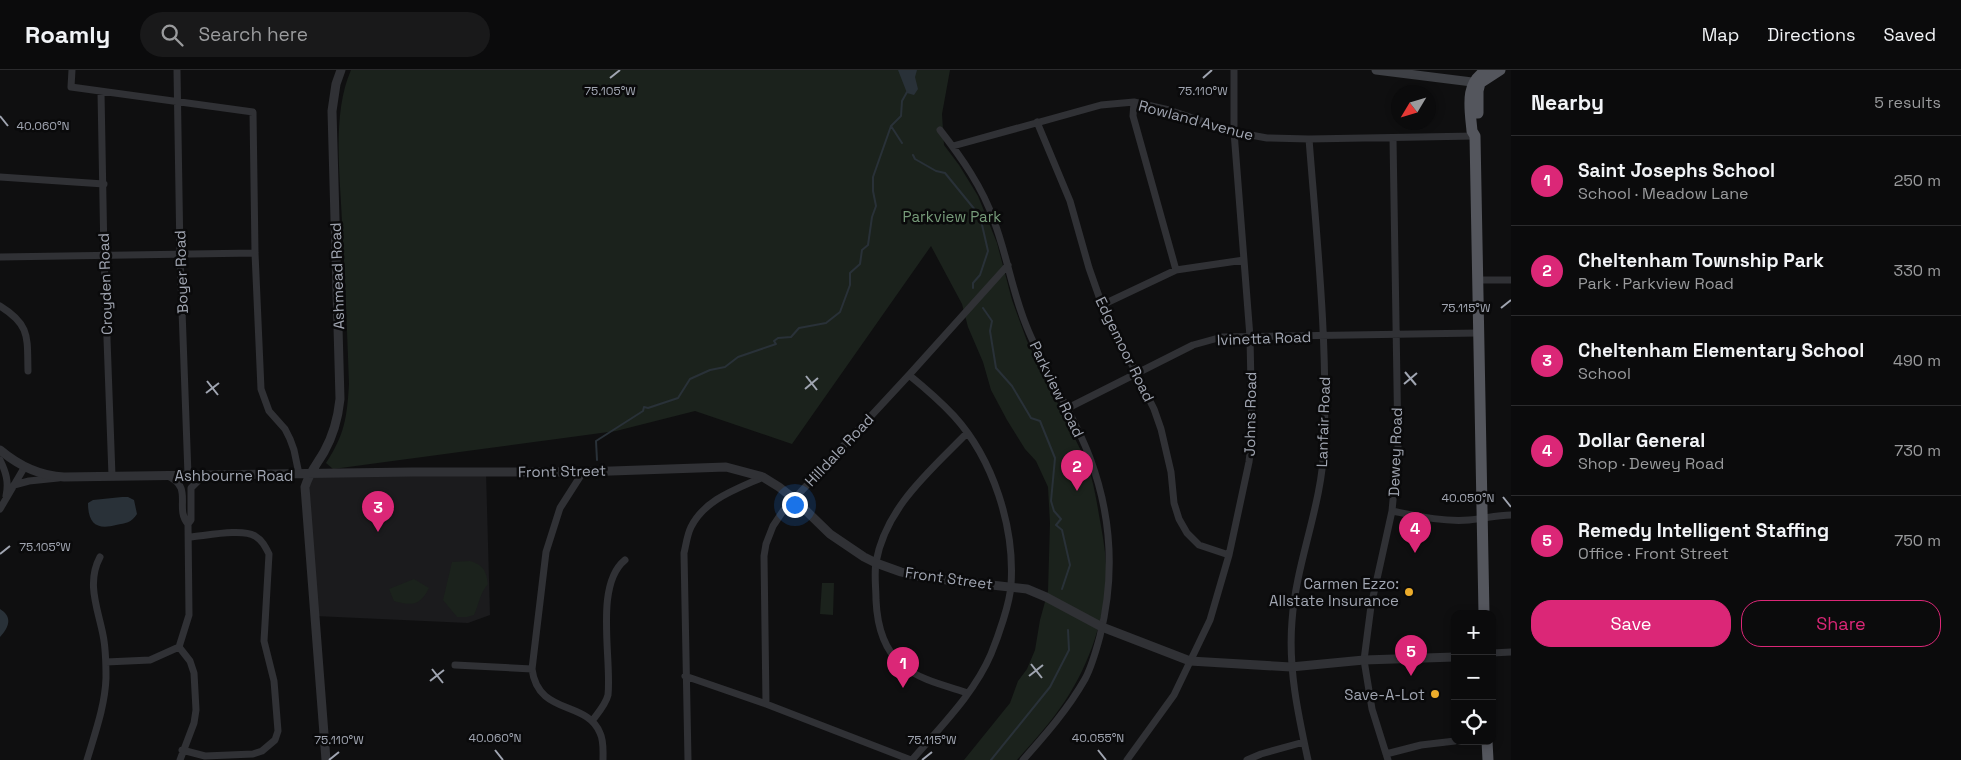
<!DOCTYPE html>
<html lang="en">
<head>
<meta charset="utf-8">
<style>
	:root { --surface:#0b0b0c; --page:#19191a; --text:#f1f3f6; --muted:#9a9b9d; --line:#2b2b2d; --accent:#db2777 }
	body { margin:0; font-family:"Space Grotesk",sans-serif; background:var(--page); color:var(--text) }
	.controls { position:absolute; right:15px; bottom:15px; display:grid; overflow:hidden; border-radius:10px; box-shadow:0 2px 8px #0003 }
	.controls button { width:45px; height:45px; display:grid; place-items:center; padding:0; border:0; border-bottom:1px solid var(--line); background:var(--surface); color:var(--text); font:25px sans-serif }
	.compass { position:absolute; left:1391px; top:15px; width:45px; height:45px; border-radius:50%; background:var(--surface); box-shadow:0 2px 8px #0003; rotate:232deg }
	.you { position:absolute; left:794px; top:434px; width:18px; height:18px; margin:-12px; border:4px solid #fff; border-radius:50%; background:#1a73e8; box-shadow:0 0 0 8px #1a73e833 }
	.badge { display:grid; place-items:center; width:32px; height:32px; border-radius:50%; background:var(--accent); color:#fff; font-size:16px; font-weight:700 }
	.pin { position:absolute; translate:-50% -41px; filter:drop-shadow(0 1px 2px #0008) }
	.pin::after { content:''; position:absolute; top:26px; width:18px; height:15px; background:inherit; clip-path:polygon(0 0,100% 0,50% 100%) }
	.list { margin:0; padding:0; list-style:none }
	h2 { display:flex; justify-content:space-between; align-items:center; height:65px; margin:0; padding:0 20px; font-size:21px }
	h2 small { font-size:16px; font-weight:400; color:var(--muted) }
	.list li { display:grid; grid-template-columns:32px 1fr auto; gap:15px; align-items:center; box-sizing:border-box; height:90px; padding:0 20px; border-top:1px solid var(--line) }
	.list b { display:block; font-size:19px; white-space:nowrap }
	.list p { margin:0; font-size:16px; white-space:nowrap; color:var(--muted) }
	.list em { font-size:16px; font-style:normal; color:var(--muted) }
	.actions { display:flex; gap:10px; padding:15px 20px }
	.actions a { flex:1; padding:11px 0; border:1px solid var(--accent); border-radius:20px; text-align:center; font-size:18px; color:var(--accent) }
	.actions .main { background:var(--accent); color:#fff }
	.icon { flex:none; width:28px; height:28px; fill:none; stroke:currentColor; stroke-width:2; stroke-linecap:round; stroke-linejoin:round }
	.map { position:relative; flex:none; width:1511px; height:690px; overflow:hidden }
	header { display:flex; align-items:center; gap:30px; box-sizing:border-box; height:70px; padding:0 25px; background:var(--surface); border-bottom:1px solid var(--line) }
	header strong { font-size:24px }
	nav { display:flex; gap:28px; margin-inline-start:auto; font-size:18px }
	.search { width:350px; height:45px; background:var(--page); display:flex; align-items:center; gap:12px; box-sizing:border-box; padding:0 18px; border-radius:28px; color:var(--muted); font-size:19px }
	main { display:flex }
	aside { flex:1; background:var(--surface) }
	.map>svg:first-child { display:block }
	.built { fill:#1b1b1d }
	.green { fill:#1b221c }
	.water { fill:#293138 }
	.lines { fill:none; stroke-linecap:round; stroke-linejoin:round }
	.stream { stroke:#293138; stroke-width:2 }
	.minor { stroke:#303135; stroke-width:7 }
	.tertiary { stroke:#303135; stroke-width:9 }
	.secondary { stroke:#3e4045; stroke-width:9 }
	.trunk { stroke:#54565d; stroke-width:11 }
	.ticks { fill:none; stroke:#a0a5b1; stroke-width:2 }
	.poi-dot { fill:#ecac2b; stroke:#0a0a0b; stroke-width:2 }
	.labels { text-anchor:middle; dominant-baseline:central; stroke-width:5; stroke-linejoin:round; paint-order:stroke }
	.street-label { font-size:15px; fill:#a0a5b1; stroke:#0a0a0b }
	.park-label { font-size:15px; fill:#779c7a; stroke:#0a0a0b }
	.poi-label { font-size:15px; fill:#a0a5b1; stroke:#0a0a0b; text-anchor:end }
	.ticks-label { font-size:12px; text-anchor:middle; fill:#a0a5b1; stroke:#0a0a0b; stroke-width:5; stroke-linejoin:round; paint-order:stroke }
</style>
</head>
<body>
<header>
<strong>Roamly</strong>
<div class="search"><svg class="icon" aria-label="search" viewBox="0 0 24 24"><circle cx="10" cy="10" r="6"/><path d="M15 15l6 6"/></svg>Search here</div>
<nav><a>Map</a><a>Directions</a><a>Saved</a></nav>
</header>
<main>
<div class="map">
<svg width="1511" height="690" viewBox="0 0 1511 690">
	<rect width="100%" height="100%" fill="#0f0f10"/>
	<path class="built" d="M486,402L490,545L468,553L315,546L309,405Z"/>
	<path class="green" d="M351,0H950L942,44L944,75L959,95L978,126L997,173L1012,230L1027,271L1087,393C1093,410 1096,427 1099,445C1102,461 1105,478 1106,494C1108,541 1091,592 1065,631C1051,652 1034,671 1017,690H964L1010,633L1018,611L1027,599L1035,580L1040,550L1048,521L1050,453L1048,417L1036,391L1025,379L1007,350L991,320L983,292L968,257L962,234L931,176L792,374L695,341L616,361L333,399L326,393C345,364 347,347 349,314C347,260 345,205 342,151C340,104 332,43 351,0Z
		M470,491C483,495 486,500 488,514C480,523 479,534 474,545L467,547H457L443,530L452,492Z
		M414,509L429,518C420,536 412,536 394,531L389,519Z
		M822,513H834L833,545L820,544Z"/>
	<path class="water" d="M898,0H917L915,7L918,19L914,25L907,23Z
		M122,427H128L134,430L137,444C131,453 126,453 116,455C97,460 88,454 88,433L93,430Z
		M0,539C13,547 9,557 0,567Z"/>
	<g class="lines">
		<path class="stream" d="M902,73L891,56L901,46L902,31L907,22
			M913,85L915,89L936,101L945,103L980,146L988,181L980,205L973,213V218
			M983,238L992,251L990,261L996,298L1012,316L1031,348L1040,351L1055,388L1051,431L1054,441L1061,449L1056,455L1062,460L1070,495L1062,519
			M597,390L596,371L643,341L644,337L648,338L678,328L690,309L710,300L725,297L738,287L776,274L774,271L778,268L791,267L799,258L826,253L840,242L850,215V203L860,194L862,180L868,175L872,147L876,136L873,121V107L891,56
			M991,690L1050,617L1069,580L1068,560"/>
		<path class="minor" d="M72,0L71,17L253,42L255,183L261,319L269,341L285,359L290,369L294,380L299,404
			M177,0L180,185L188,405
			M101,22L104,186L112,406
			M1134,32L1133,46L1176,200
			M1037,52L1070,131L1089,198L1102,235L1154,339L1161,359L1171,402L1174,433L1179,449L1187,463L1199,475L1229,485
			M940,60C961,87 983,118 994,151C1007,185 1012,221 1026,255C1044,301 1073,342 1090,388C1112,447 1115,506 1100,566C1096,581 1092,596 1085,609C1068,639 1046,664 1023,690
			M953,76L1101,35L1134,32L1169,40L1234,62L1267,68L1309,69L1475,66
			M0,107L104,114
			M0,187L255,183
			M1478,210H1511
			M1102,235L1176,200L1244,190
			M0,236C31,255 27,268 28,301
			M909,305C925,318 940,331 954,346C993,389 1015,457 1011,515C1010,533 998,567 991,584C974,624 940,657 912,690
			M1066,339L1193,275L1222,267L1478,263
			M967,363C930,401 886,437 876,492C874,504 876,518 876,530C877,553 883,579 902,595C919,610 947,616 968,623
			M0,390C6,402 9,412 6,426
			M583,402L560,438L546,482L532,599C538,646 587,630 600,663C604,671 603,681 603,690
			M168,406C194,418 174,438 188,454
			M14,415L29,411L58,408
			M0,439L24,398
			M1392,441C1417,446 1443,452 1469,450C1483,449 1496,445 1511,445
			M179,577L190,591L194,603L196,640L194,653L180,690
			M1492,583L1511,582
			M106,592L150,590L179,577L189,545L188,454L191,450V418L204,405
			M455,595L532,599
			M685,606L766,634L911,690
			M766,634L764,486L766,474L773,456L783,441L909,305L1008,195
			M592,651C598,643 606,634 608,625C612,589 594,515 625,490
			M182,680L205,686L253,684L262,681L275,670L278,661L274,611L264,571L269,484C265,476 262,470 255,466C243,458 204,466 189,467
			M1386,684L1421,675L1455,671
			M87,690C95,663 105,636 106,608C106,593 106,579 103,565C98,539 86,513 100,487
			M688,690L684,483C686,475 687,465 691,457C705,429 737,419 763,407
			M1127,690L1174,625L1210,550L1229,485L1249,392L1252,366L1250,267L1234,62V0
			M1247,690L1261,684L1304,672
			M1308,690C1298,644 1288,598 1292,551C1296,492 1322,436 1324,376C1328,274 1317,171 1309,69
			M1388,690L1372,639L1364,590L1371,536L1392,441L1398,376L1393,68"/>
		<path class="tertiary" d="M0,380C19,396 39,406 64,407L412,402H583L726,397L763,407L779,417L793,428L830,464L864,487L876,493L901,502L921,507L1027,519L1046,527L1102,557L1190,591L1291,597L1364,590L1455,587
			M326,690L305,417C309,403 317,394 324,382C333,366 338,348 340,329L332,41L336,14L341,0"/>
		<path class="secondary" d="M1376,0L1480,13"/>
		<path class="trunk" d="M1478,43V21L1480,13L1500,0
			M1484,544L1475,66L1472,61C1470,38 1464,13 1487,0
			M1487,671L1488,690"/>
	</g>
	<path class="ticks" d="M610,8L620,0M1203,8L1212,0M0,46L8,56M1501,238L1511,230M1405,302L1416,315M806,306L817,320M207,311L218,325M1404,314L1417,303M805,319L818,308M206,323L219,313M1503,427L1511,437M0,484L10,476M1031,594L1042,608M432,599L443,613M1029,606L1043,595M430,611L444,600M495,680L503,690M1098,680L1106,690M329,690L339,682M922,690L932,682"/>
	<g class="poi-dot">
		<circle cx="1409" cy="522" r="5"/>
		<circle cx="1435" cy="624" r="5"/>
	</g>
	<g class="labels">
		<g class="street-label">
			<text transform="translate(1196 50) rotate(15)">Rowland Avenue</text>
			<text transform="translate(181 202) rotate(-92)">Boyer Road</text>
			<text transform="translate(337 206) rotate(-92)">Ashmead Road</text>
			<text transform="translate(105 214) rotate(-92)">Croyden Road</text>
			<text transform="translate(1264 268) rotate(-2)">Ivinetta Road</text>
			<text transform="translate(1125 279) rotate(64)">Edgemoor Road</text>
			<text transform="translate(1057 319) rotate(64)">Parkview Road</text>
			<text transform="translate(1250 344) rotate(-89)">Johns Road</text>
			<text transform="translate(1323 352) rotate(-88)">Lanfair Road</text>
			<text transform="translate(839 380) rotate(-47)">Hilldale Road</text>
			<text transform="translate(1395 382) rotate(-88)">Dewey Road</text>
			<text transform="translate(562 401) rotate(-1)">Front Street</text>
			<text x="234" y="405">Ashbourne Road</text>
			<text transform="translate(949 508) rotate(8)">Front Street</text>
		</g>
		<g class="park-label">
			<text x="952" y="146">Parkview Park</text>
		</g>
		<g class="poi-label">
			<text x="1399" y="513">Carmen Ezzo:<tspan x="1399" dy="17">Allstate Insurance</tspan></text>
			<text x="1425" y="624">Save-A-Lot</text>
		</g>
	</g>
	<g class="ticks-label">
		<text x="1203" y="25">75.110°W</text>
		<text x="610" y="25">75.105°W</text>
		<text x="43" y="60">40.060°N</text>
		<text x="1466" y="242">75.115°W</text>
		<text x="1468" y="432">40.050°N</text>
		<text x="45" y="481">75.105°W</text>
		<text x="495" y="672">40.060°N</text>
		<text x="1098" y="672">40.055°N</text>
		<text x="339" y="674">75.110°W</text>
		<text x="932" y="674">75.115°W</text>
	</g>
</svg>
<div class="controls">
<button>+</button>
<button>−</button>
<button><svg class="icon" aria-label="locate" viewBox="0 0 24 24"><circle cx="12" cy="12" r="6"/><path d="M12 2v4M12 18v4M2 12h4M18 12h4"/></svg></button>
</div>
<svg class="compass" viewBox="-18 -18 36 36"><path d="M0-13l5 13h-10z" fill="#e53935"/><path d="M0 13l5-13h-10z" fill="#9a9b9d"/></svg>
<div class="you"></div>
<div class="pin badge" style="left:903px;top:618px">1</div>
<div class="pin badge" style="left:1077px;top:421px">2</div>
<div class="pin badge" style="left:378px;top:462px">3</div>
<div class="pin badge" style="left:1415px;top:483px">4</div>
<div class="pin badge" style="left:1411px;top:606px">5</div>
</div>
<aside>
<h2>Nearby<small>5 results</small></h2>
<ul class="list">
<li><span class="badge">1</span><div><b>Saint Josephs School</b><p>School · Meadow Lane</p></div><em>250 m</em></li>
<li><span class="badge">2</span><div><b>Cheltenham Township Park</b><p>Park · Parkview Road</p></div><em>330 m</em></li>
<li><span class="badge">3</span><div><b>Cheltenham Elementary School</b><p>School</p></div><em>490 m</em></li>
<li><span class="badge">4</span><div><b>Dollar General</b><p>Shop · Dewey Road</p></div><em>730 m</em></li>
<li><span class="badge">5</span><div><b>Remedy Intelligent Staffing</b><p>Office · Front Street</p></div><em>750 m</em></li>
</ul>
<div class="actions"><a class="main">Save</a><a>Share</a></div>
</aside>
</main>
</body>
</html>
